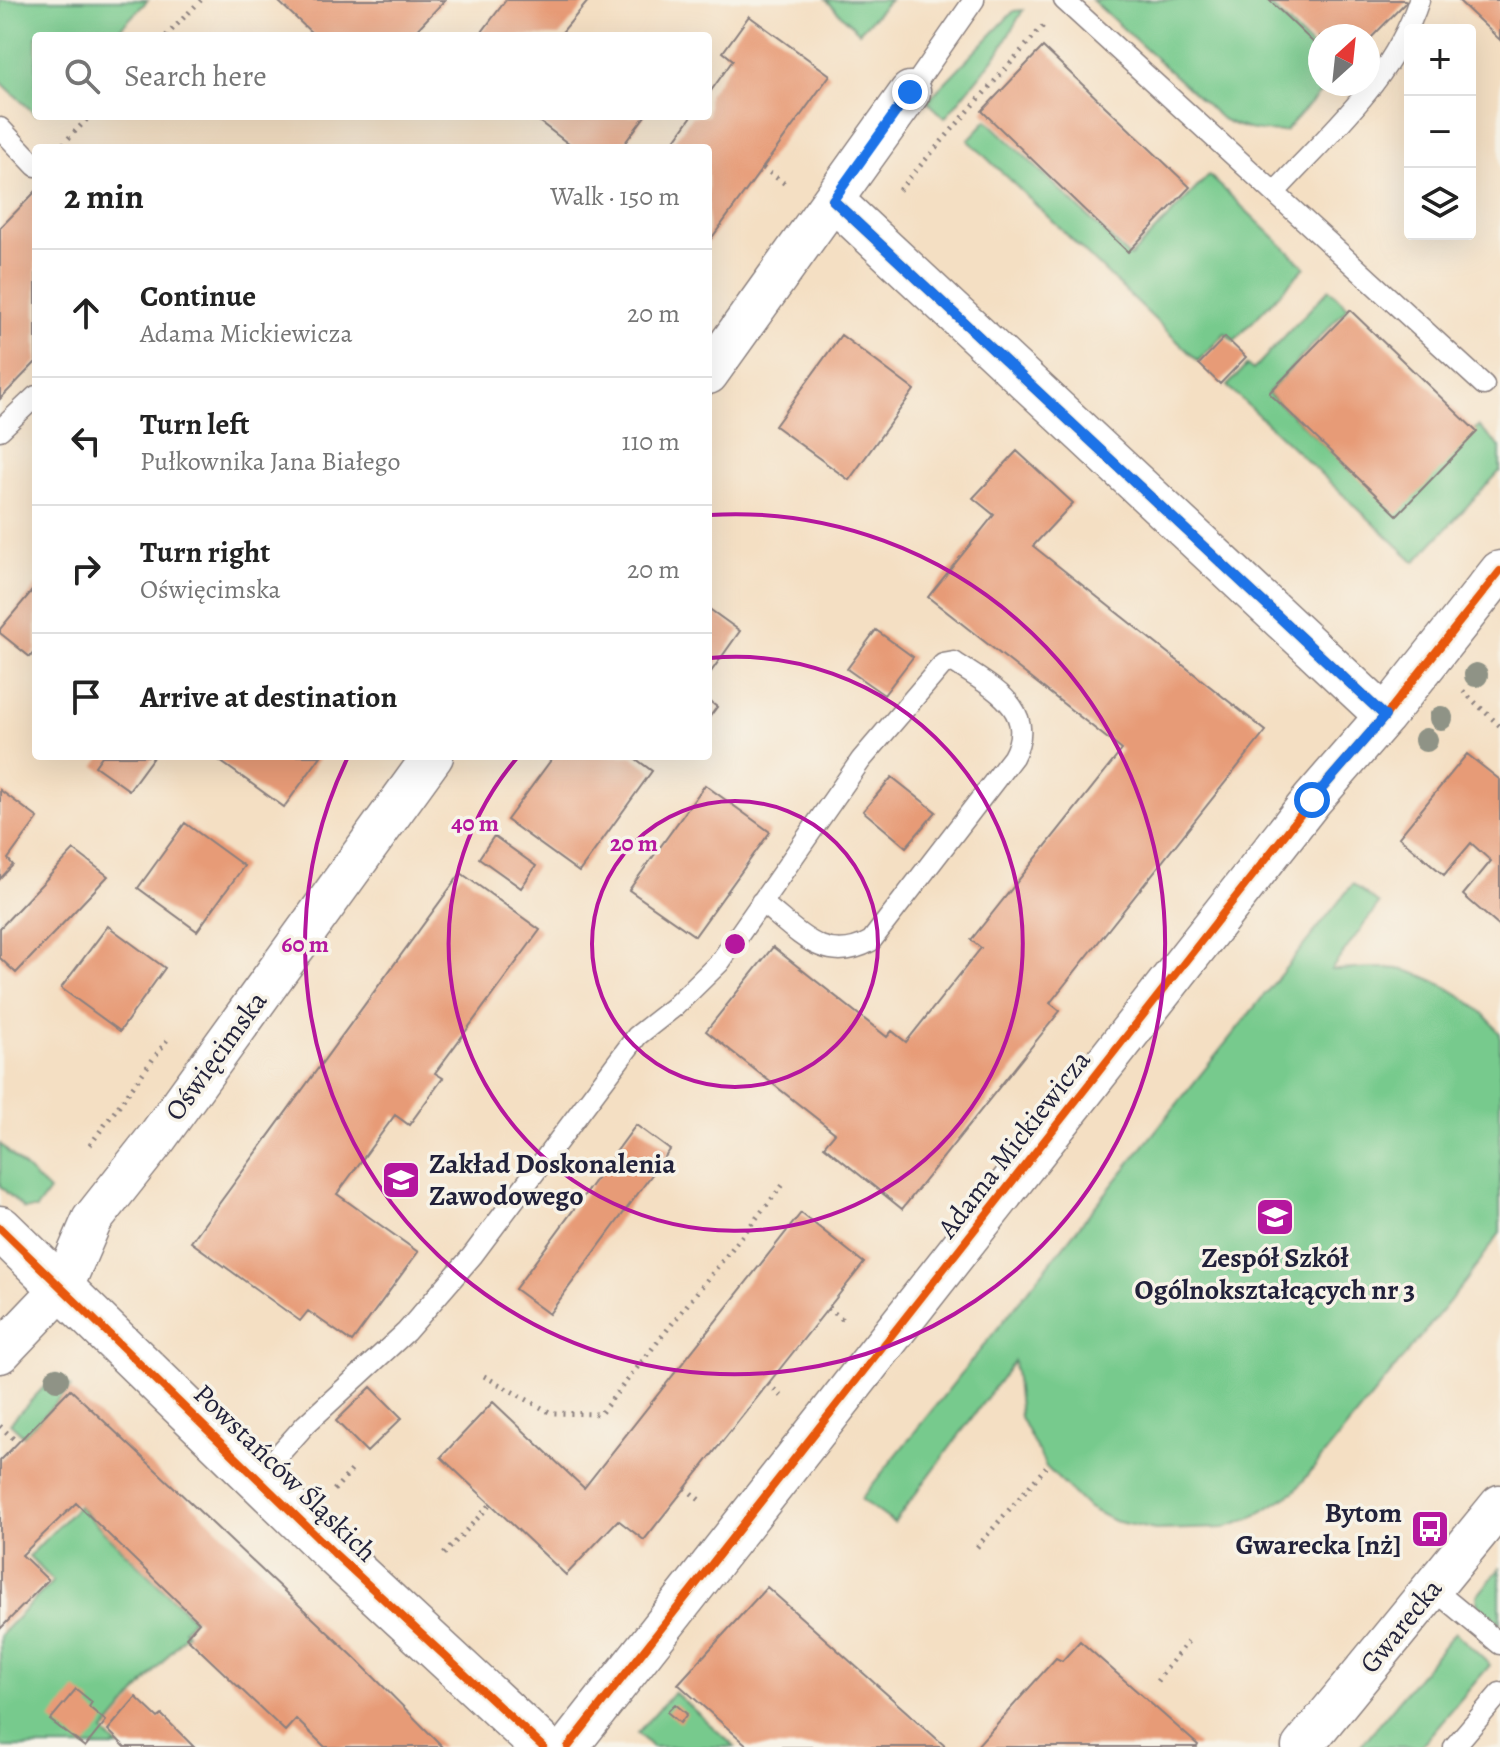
<!DOCTYPE html>
<html lang="en">
<head>
<meta charset="utf-8">
<style>
	:root { --surface:#fff; --page:#f6f6f6; --text:#222; --muted:#767676; --line:#e0e0e0 }
	body { margin:0; font-family:Alegreya,serif; background:var(--page); color:var(--text) }
	.controls { position:absolute; right:24px; top:24px; display:grid; overflow:hidden; border-radius:8px; box-shadow:0 8px 32px #0002 }
	.controls button { width:72px; height:72px; display:grid; place-items:center; padding:0; border:0; border-bottom:2px solid var(--line); background:var(--surface); color:var(--text); font:40px sans-serif }
	.compass { position:absolute; left:1308px; top:24px; width:72px; height:72px; border-radius:50%; background:var(--surface); box-shadow:0 8px 32px #0002; rotate:27deg }
	.stop { position:absolute; width:24px; height:24px; margin:-18px; border:6px solid #1a73e8; border-radius:50%; background:#fff }
	.stop.end { background:#1a73e8; border-color:#fff; box-shadow:0 2px 8px #0008 }
	.list { margin:0; padding:0; list-style:none }
	h2 { display:flex; justify-content:space-between; align-items:center; height:104px; margin:0; padding:0 32px; font-size:34px }
	h2 small { font-size:26px; font-weight:400; color:var(--muted) }
	.list li { display:grid; grid-template-columns:52px 1fr auto; gap:24px; align-items:center; box-sizing:border-box; height:128px; padding:0 32px; border-top:2px solid var(--line) }
	.list b { display:block; font-size:30px; white-space:nowrap }
	.list p { margin:0; font-size:26px; white-space:nowrap; color:var(--muted) }
	.list em { font-size:26px; font-style:normal; color:var(--muted) }
	.icon { flex:none; width:44px; height:44px; fill:none; stroke:currentColor; stroke-width:2; stroke-linecap:round; stroke-linejoin:round }
	.map { position:relative; flex:none; width:1500px; height:1747px; overflow:hidden }
	.search { position:absolute; background:var(--surface); box-shadow:0 8px 32px #0002; left:32px; top:32px; width:680px; height:88px; display:flex; align-items:center; gap:20px; box-sizing:border-box; padding:0 28px; border-radius:8px; color:var(--muted); font-size:30px }
	.panel { position:absolute; background:var(--surface); box-shadow:0 8px 32px #0002; left:32px; top:144px; width:680px; height:616px; border-radius:8px }
	.map>svg:first-child { display:block }
	.green { fill:#77ca8d; stroke:#4c7664; stroke-width:2 }
	.building { fill:#e79b77 }
	.lines { fill:none; stroke-linecap:round; stroke-linejoin:round }
	.service-casing { stroke:#8b807f; stroke-width:23 }
	.minor-casing { stroke:#8b807f; stroke-width:43 }
	.tertiary-casing { stroke:#8b807f; stroke-width:47 }
	.path { stroke:#8b807f; stroke-width:5; stroke-dasharray:2 6; stroke-linecap:butt }
	.service { stroke:#fff; stroke-width:20 }
	.minor { stroke:#fff; stroke-width:40 }
	.tertiary { stroke:#fff; stroke-width:44 }
	.cycleway-casing { stroke:#f7f3e8; stroke-width:13 }
	.cycleway { stroke:#e8590c; stroke-width:8 }
	.tree { fill:#8f9386 }
	.route { stroke:#1a73e8; stroke-width:10 }
	.ring { fill:none; stroke:#b5179e; stroke-width:4 }
	.labels { text-anchor:middle; dominant-baseline:central; stroke-width:7; stroke-linejoin:round; paint-order:stroke }
	.street-label { font-size:28px; fill:#22223b; stroke:#f7f3e8 }
	.poi-label { font-size:28px; font-weight:bold; fill:#22223b; stroke:#f7f3e8; text-anchor:start }
	.centre { fill:#b5179e; stroke:#f7f3e8; stroke-width:4 }
	.ring-label { font-size:24px; text-anchor:middle; font-weight:bold; fill:#b5179e; stroke:#f7f3e8; stroke-width:7; stroke-linejoin:round; paint-order:stroke }
</style>
</head>
<body>
<div class="map">
<svg width="1500" height="1747" viewBox="0 0 1500 1747">
	<rect width="100%" height="100%" fill="#f7f3e8"/>
	<filter id="ink" filterUnits="userSpaceOnUse"><feTurbulence type="fractalNoise" baseFrequency=".0125" numOctaves="2"/><feDisplacementMap in="SourceGraphic" scale="16" xChannelSelector="R" yChannelSelector="G"/><feConvolveMatrix kernelMatrix="1 2 1 2 8 2 1 2 1" color-interpolation-filters="sRGB"/></filter>
	<filter id="wash" filterUnits="userSpaceOnUse"><feTurbulence type="fractalNoise" baseFrequency=".006" numOctaves="4" result="noise"/><feDisplacementMap in="SourceGraphic" scale="32" xChannelSelector="R" yChannelSelector="G"/><feGaussianBlur stdDeviation="1.8" result="paint"/><feColorMatrix in="noise" values="0 0 0 0 0 0 0 0 0 0 0 0 0 0 0 0 0 1.4 0 .05"/><feComposite in="paint" operator="in"/></filter>
	<g filter="url(#wash)">
		<rect width="100%" height="100%" fill="#f4dfc3"/>
		<path class="green" d="M0,0H148L113,36H36V115L0,81Z
			M826,0H890L859,32Z
			M1092,0H1265L1320,55V84H1328L1285,131C1261,133 1243,130 1222,119Z
			M1023,10L999,52L945,118L927,101L1014,11Z
			M987,120L1130,257L1209,175L1305,267L1234,341L1225,333L1198,361L968,140Z
			M1329,289L1348,307L1268,393L1397,513L1478,426L1500,447V471L1415,562L1227,386L1247,365L1253,370Z
			M1353,884L1379,904L1331,970C1355,970 1385,965 1408,971C1442,981 1481,1004 1500,1034V1233L1466,1281L1295,1491L1250,1519L1224,1528L1155,1530L1114,1521L1087,1507L1046,1467L1020,1417L1014,1361L894,1523L861,1499Z
			M0,1144L49,1191L36,1209H24L0,1186Z
			M56,1374L71,1387L24,1436L10,1423Z
			M78,1506L193,1619L184,1629L187,1633L104,1732L119,1747H0V1635L53,1581L29,1556Z
			M1500,1568V1624L1477,1604V1596Z
			M1455,1632L1490,1665L1420,1747H1360Z
			M674,1692L735,1747H652L637,1733Z"/>
		<g id="blocks">
			<path class="building" d="M277,0H445L411,36H315Z
				M506,0H589L559,36H479Z
				M1269,0H1405L1407,1L1368,41V36H1320V49Z
				M1458,0H1500V40Z
				M749,16L830,75L708,243V148H669L692,116H708V95L733,60L723,52Z
				M1043,47L1190,187L1128,252L982,111Z
				M532,116H645L621,148H574Z
				M36,191V362L0,399V228Z
				M1350,310L1477,432L1397,515L1269,393Z
				M841,335L914,390L849,480L775,426Z
				M1225,337L1246,357L1220,384L1199,364Z
				M1017,451L1073,503L1033,546L1266,731L1050,1003L1060,1011L902,1209L824,1146L835,1133L706,1031L773,947L887,1037L892,1031L906,1042L981,948L971,940L1122,750L928,597L994,515L973,498Z
				M36,586V650L30,657L0,633V629Z
				M708,608L740,631L708,676Z
				M876,630L913,657L884,695L847,669Z
				M708,700L717,707L708,719Z
				M1467,754L1500,780V927L1463,895L1491,861L1471,843L1444,875L1399,837Z
				M102,756H154L129,790L95,766Z
				M213,756H321L284,807Z
				M554,756H632L652,771L579,872L507,820Z
				M892,777L936,812L906,847L863,811Z
				M705,785L770,832L695,936L629,890Z
				M0,790L38,818L8,859L13,865L0,879Z
				M185,823L244,866L197,931L138,888Z
				M494,836L536,866L521,888L479,858Z
				M74,850L108,876L16,973L0,958V928Z
				M461,873L540,930L435,1073L443,1078L409,1125L395,1115L337,1194L418,1252L352,1342L308,1311L300,1321L191,1242Z
				M108,926L165,968L120,1031L61,988Z
				M636,1125L670,1150L549,1314L515,1289Z
				M801,1213L864,1263L644,1540L618,1520L566,1575L441,1457L493,1402L584,1488Z
				M371,1387L402,1418L367,1452L336,1421Z
				M70,1389L354,1657L443,1747H325L296,1719L285,1731L186,1637L199,1622L76,1503L22,1555L48,1580L0,1629V1461Z
				M767,1587L946,1747H749L678,1684Z
				M1080,1641L1198,1745L1197,1747H976L1056,1658L1062,1661Z
				M76,1689L92,1702L89,1707L106,1721L85,1747L50,1720Z
				M136,1697L158,1718L162,1715L194,1747H125L108,1730Z
				M675,1704L687,1714L680,1723L667,1712Z"/>
		</g>
	</g>
	<g filter="url(#ink)">
		<use href="#blocks" fill-opacity="0" stroke="#8b807f" stroke-width="2"/>
		<g class="lines">
			<defs>
				<path id="service" d="M1064,0L1484,385
					M910,92L974,0
					M0,128L36,166
					M1276,191C1331,131 1393,79 1419,0
					M0,430L36,396
					M257,1479L306,1424L406,1332L472,1256L637,1036L674,1007L720,962L861,760L943,664L954,662C990,687 1039,708 1013,757L871,941C824,967 798,931 761,902
					M1432,1588L1500,1644
					M1454,1747L1500,1693"/>
				<path id="minor" d="M833,200L1385,716
					M708,374L910,92
					M0,1353L63,1287L92,1220L156,1139L433,756
					M568,1747L1312,800L1385,716L1500,571
					M1302,1747L1500,1505"/>
				<path id="tertiary" d="M0,1228L334,1553L543,1747"/>
			</defs>
			<use href="#service" class="service-casing"/>
			<use href="#minor" class="minor-casing"/>
			<use href="#tertiary" class="tertiary-casing"/>
			<path class="path" d="M166,36L201,0
				M63,144L90,116
				M763,168L788,186
				M899,190L1043,26
				M1463,691L1500,726
				M90,1145L167,1040
				M828,1308L846,1322
				M484,1376L551,1413L600,1414L786,1181
				M768,1384L785,1399
				M0,1426L18,1443
				M685,1488L703,1503
				M334,1490L352,1470
				M977,1547L1046,1467
				M444,1554L491,1504
				M1157,1681L1190,1639"/>
			<use href="#service" class="service"/>
			<use href="#minor" class="minor"/>
			<use href="#tertiary" class="tertiary"/>
			<defs>
				<path id="cycleway" d="M833,200L1385,716
					M0,1228L334,1553L543,1747
					M568,1747L1312,800L1385,716L1500,571"/>
			</defs>
			<use href="#cycleway" class="cycleway-casing"/>
			<use href="#cycleway" class="cycleway"/>
		</g>
		<g class="tree">
			<circle cx="1476" cy="675" r="12"/>
			<circle cx="1441" cy="718" r="12"/>
			<circle cx="1426" cy="740" r="12"/>
			<circle cx="57" cy="1379" r="12"/>
		</g>
	</g>
	<g class="lines" filter="url(#ink)">
		<path class="route" d="M910,92L833,200L1385,716L1312,800"/>
	</g>
	<g class="ring">
		<circle cx="735" cy="944" r="143"/>
		<path d="M710 658A287 287 0 1 1 517 758"/>
		<path d="M709 515A430 430 0 1 1 347 759"/>
	</g>
	<defs>
		<symbol id="school-square" viewBox="-11 -11 22 22"><rect x="-9" y="-9" width="18" height="18" rx="4" fill="#b5179e" stroke="#f7f3e8"/><path d="M0-5L7-2L0 1L-7-2ZM-4 1L0 2.5L4 1V4Q0 6-4 4Z" fill="#fff"/></symbol>
		<symbol id="bus-square" viewBox="-11 -11 22 22"><rect x="-9" y="-9" width="18" height="18" rx="4" fill="#b5179e" stroke="#f7f3e8"/><path d="M-5-6H5V4H4V6H2V4H-2V6H-4V4H-5ZM-3.5-4V0h7V-4ZM-3.5 1.2v1.5H-2V1.2ZM2 1.2v1.5H3.5V1.2Z" fill="#fff"/></symbol>
	</defs>
	<g fill-rule="evenodd">
		<use href="#school-square" x="379" y="1158" width="44" height="44"/>
		<use href="#school-square" x="1253" y="1195" width="44" height="44"/>
		<use href="#bus-square" x="1408" y="1507" width="44" height="44"/>
	</g>
	<g class="labels">
		<g class="street-label">
			<text transform="translate(216 1056) rotate(-54)">Oświęcimska</text>
			<text transform="translate(1014 1144) rotate(-52)">Adama Mickiewicza</text>
			<text transform="translate(285 1473) rotate(44)">Powstańców Śląskich</text>
			<text transform="translate(1401 1626) rotate(-51)">Gwarecka</text>
		</g>
		<g class="poi-label">
			<text x="429" y="1164">Zakład Doskonalenia<tspan x="429" dy="32">Zawodowego</tspan></text>
			<text x="1275" y="1258" text-anchor="middle">Zespół Szkół<tspan x="1275" dy="32">Ogólnokształcących nr 3</tspan></text>
			<text x="1402" y="1513" text-anchor="end">Bytom<tspan x="1402" dy="32">Gwarecka [nż]</tspan></text>
		</g>
	</g>
	<circle cx="735" cy="944" r="12" class="centre"/>
	<g class="ring-label">
		<text x="475" y="831">40 m</text>
		<text x="634" y="851">20 m</text>
		<text x="305" y="952">60 m</text>
	</g>
</svg>
<div class="controls">
<button>+</button>
<button>−</button>
<button><svg class="icon" aria-label="layers" viewBox="0 0 24 24"><path d="M12 4l9 5-9 5-9-5zM3 14l9 5 9-5"/></svg></button>
</div>
<svg class="compass" viewBox="-18 -18 36 36"><path d="M0-13l5 13h-10z" fill="#e53935"/><path d="M0 13l5-13h-10z" fill="#767676"/></svg>
<div class="stop" style="left:1312px;top:800px"></div>
<div class="stop end" style="left:910px;top:92px"></div>
<div class="search"><svg class="icon" aria-label="search" viewBox="0 0 24 24"><circle cx="10" cy="10" r="6"/><path d="M15 15l6 6"/></svg>Search here</div>
<section class="panel">
<h2>2 min<small>Walk · 150 m</small></h2>
<ul class="list">
<li><svg class="icon" aria-label="ahead" viewBox="0 0 24 24"><path d="M12 20V5M6 11l6-6 6 6"/></svg><div><b>Continue</b><p>Adama Mickiewicza</p></div><em>20 m</em></li>
<li><svg class="icon" aria-label="left" viewBox="0 0 24 24"><path d="M17 20v-9H6M10 6l-5 5 5 5"/></svg><div><b>Turn left</b><p>Pułkownika Jana Białego</p></div><em>110 m</em></li>
<li><svg class="icon" aria-label="right" viewBox="0 0 24 24"><path d="M7 20v-9h11M14 6l5 5-5 5"/></svg><div><b>Turn right</b><p>Oświęcimska</p></div><em>20 m</em></li>
<li><svg class="icon" aria-label="arrive" viewBox="0 0 24 24"><path d="M6 21V4h12l-3 4 3 4H6"/></svg><div><b>Arrive at destination</b></div></li>
</ul>
</section>
</div>
</body>
</html>
